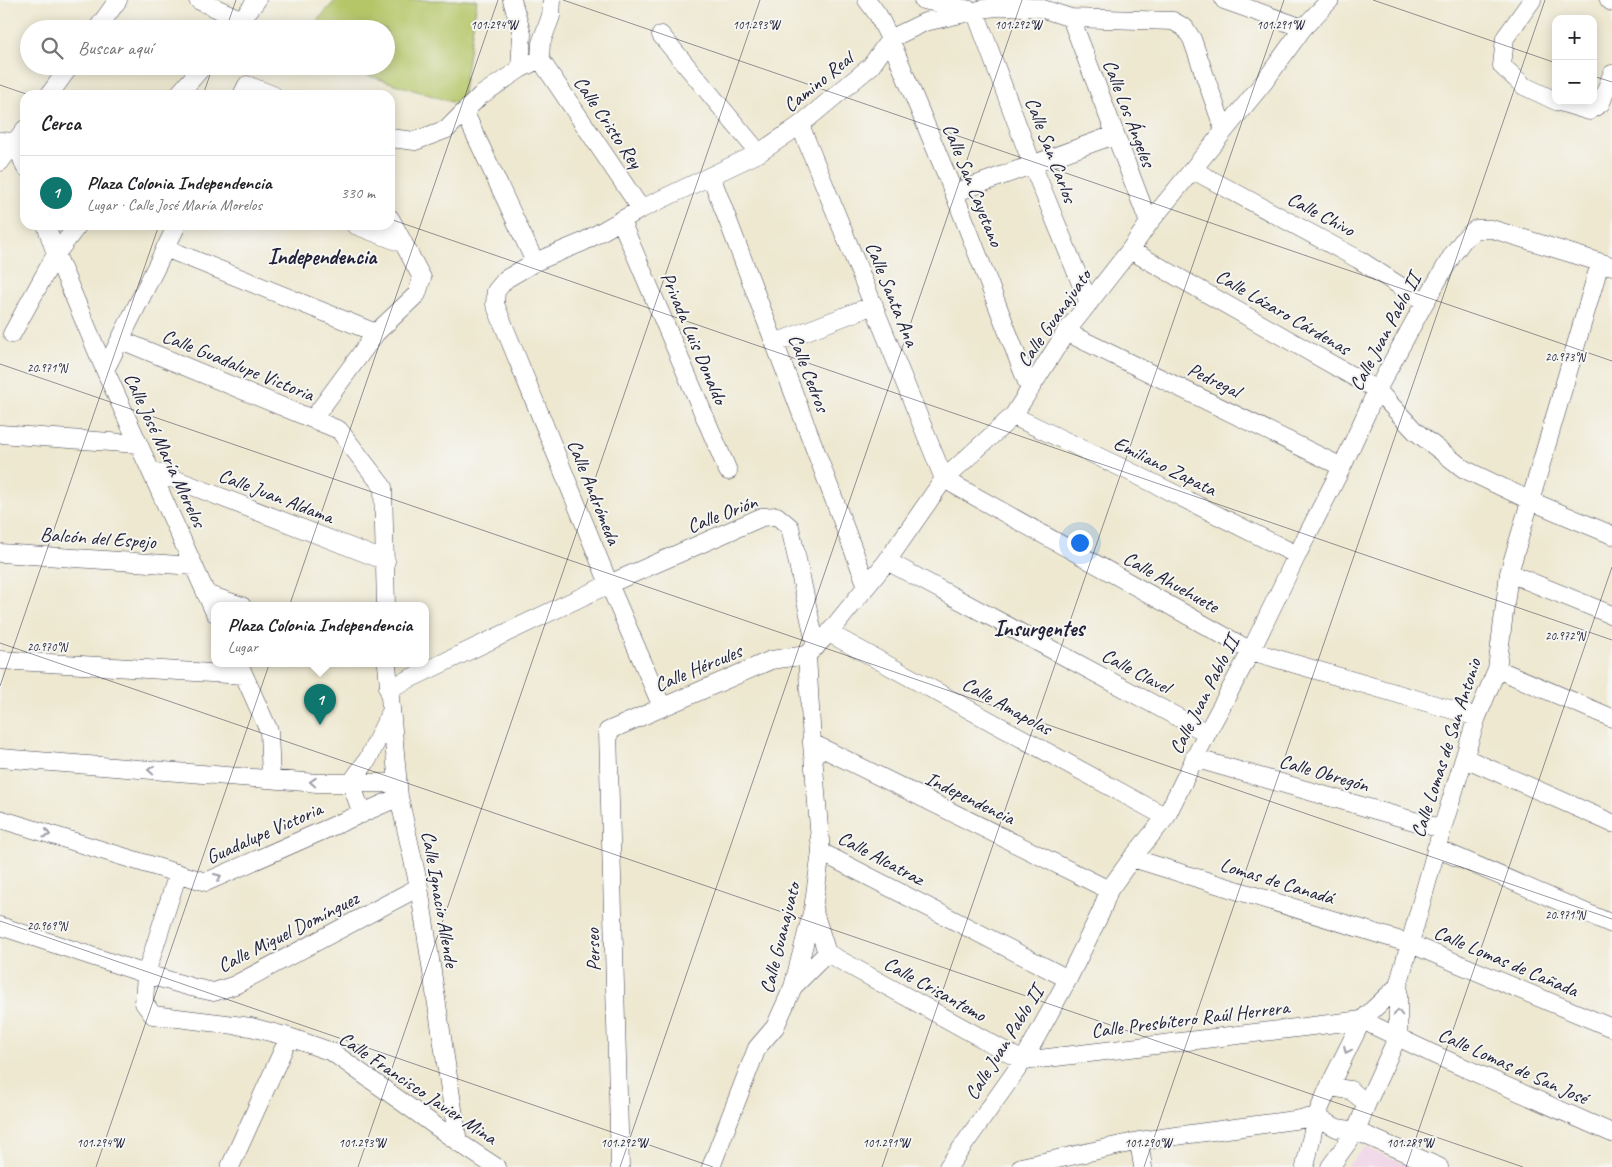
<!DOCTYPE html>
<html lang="es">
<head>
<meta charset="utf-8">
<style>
	:root { --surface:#fff; --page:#f6f6f6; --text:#202124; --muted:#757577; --line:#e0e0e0; --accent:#0f766e }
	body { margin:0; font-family:Caveat,sans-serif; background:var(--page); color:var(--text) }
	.controls { position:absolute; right:15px; top:15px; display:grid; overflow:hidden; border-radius:10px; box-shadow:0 2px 12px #0003 }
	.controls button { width:45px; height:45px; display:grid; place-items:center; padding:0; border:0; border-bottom:1px solid var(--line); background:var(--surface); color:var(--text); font:25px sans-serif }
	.you { position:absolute; left:1079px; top:542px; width:18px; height:18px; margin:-12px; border:4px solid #fff; border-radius:50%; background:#1a73e8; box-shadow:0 0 0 8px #1a73e833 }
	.badge { display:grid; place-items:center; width:32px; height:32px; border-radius:50%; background:var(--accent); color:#fff; font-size:16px; font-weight:700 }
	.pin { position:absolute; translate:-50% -41px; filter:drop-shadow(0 1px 2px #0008) }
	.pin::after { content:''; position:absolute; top:26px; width:18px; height:15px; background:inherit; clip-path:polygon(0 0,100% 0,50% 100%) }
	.popup { position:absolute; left:211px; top:602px; width:218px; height:65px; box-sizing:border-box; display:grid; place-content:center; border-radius:10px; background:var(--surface); filter:drop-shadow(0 1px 4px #0005); font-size:16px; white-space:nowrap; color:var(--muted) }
	.popup b { font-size:19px; color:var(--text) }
	.popup::after { content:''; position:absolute; left:50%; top:100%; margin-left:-10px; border:10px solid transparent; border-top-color:var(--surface) }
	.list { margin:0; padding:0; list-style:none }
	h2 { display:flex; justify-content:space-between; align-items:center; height:65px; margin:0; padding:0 20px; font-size:21px }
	h2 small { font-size:16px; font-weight:400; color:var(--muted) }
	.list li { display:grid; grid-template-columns:32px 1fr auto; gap:15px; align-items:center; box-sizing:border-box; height:75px; padding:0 20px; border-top:1px solid var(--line) }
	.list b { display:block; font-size:19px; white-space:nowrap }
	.list p { margin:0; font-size:16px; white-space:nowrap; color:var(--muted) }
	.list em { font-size:16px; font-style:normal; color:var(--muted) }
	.icon { flex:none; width:28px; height:28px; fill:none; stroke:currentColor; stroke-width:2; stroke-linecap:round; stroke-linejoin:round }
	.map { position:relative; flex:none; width:1612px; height:1167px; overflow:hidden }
	.search { position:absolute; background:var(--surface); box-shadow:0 2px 12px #0003; left:20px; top:20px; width:375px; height:55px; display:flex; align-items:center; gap:12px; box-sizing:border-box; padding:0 18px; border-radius:28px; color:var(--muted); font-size:19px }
	.panel { position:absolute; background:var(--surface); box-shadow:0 2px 12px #0003; left:20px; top:90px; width:375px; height:140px; border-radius:15px }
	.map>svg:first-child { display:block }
	.built { fill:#efd0e6 }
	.green { fill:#b5c669; stroke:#6c7452 }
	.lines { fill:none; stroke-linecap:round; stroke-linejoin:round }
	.street-casing { stroke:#414051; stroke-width:19 }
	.street { stroke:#fff; stroke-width:18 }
	.oneway { stroke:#9c9ca7 }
	.ticks { fill:none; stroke:#22223b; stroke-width:1; stroke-opacity:0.45 }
	.labels { text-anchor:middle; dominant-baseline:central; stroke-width:4; stroke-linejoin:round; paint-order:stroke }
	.street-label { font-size:20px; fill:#22223b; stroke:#f6f6f2 }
	.quarter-label { font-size:22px; font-weight:bold; fill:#22223b; stroke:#f6f6f2 }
	.ticks-label { font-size:12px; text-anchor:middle; fill:#22223b; stroke:#f6f6f2; stroke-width:4; stroke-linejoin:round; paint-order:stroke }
</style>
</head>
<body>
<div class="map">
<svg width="1612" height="1167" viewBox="0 0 1612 1167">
	<rect width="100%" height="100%" fill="#f6f6f2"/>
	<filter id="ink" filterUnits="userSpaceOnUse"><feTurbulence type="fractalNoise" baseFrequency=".02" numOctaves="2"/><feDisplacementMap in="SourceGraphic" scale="10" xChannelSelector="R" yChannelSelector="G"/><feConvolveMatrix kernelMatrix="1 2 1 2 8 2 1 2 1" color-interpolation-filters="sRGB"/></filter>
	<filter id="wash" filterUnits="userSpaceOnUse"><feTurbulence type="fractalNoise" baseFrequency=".0096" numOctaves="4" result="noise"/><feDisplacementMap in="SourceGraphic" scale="20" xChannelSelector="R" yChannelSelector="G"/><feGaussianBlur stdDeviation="1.12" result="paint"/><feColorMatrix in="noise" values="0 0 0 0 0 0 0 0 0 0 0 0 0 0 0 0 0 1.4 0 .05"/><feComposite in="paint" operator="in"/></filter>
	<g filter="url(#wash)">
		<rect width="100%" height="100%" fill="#eee8d0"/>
		<path class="built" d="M1365,1147L1411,1167H1347Z"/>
		<path class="green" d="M336,0H477L461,105L338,66H386V29H309Z"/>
	</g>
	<g filter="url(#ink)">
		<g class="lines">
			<defs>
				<path id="street" d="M198,0L242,20
					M512,0L522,34L520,69
					M867,0L878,15L890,39L954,193L1030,390
					M923,0L975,11L1032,164L1089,303
					M1224,0L1303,28
					M1532,0L1505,38L1502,66L1524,86L1556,101
					M1609,0L1612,2
					M1071,18L1149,223
					M235,28L257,0
					M97,29L118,0
					M661,35L759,153
					M540,59L641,209
					M540,59L541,43L551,16L552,0
					M49,95L70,66
					M178,95L203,66
					M242,95L247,85L273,95
					M1556,101L1589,111L1601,103L1612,74
					M465,113L535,262
					M800,125L944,479L1251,651L1477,717
					M390,138L415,141L447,129L480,96L520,69L540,59
					M0,141L16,142L25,167
					M0,162L25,129
					M1193,170L1358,259L1425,302
					M711,176L867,586
					M954,193L1114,135
					M621,221L728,471
					M46,225L56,254L105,370L215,613
					M355,225L402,243
					M165,248L376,333
					M1130,250L1377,390L1415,431L1464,469L1531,501L1612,535
					M1066,332L1342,467
					M12,334L56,254L78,225
					M121,340L339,430L383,487L386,606
					M775,343L874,305
					M105,370L177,225
					M1013,416L1137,475L1297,555
					M313,419L376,333L417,294L422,278L390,218
					M0,434L138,444
					M151,470L386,561
					M0,553L194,566
					M887,561L1207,733
					M1509,573L1612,615
					M206,594L242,606
					M829,633L1166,817
					M807,655L829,633L887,561L944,479L1013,416L1066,332L1130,250L1149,223L1264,82L1303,28L1330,0
					M0,660L244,675
					M239,664L269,731L271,778
					M387,664L399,797L419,887L458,1142
					M1497,669L1612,718
					M388,689L609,584L762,517L777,516L790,527L816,647
					M662,707L609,584L495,304L496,291L506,279L535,262L583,242L641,209L759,153L800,125L871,66L890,39L925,22L988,8L1007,6L1040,8L1071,18L1173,21L1185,28L1192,39L1224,130
					M812,743L1109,890
					M0,758L317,783H397
					M1194,758L1442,829
					M1465,758L1612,823
					M362,814L351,783L368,759L390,713
					M0,819L206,882L399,797
					M1436,848L1612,924
					M821,852L1068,979
					M1132,858L1411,944L1612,1028
					M178,873L146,974L144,1003L153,1015L251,1027L289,1037L332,1052L458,1142L496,1167
					M813,909L827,953L1023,1061L1362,1020L1433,1054L1612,1133
					M0,926L146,974L191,987L214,992L235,985L419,887
					M794,986L827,953
					M1329,1087L1350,1090L1367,1103
					M1139,1141L1143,1167
					M230,1167L289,1037
					M620,1167L608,731L771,660L807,655
					M711,1167L757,1048L775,1027L793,987L813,909L821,852L812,743L807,655
					M948,1167L1023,1061L1068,979L1101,912L1109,890L1132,858L1166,817L1207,733L1251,651L1297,555L1342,467L1377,390L1425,302L1453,254L1464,239L1476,229H1492L1612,266
					M1021,1167L1139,1141L1316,1117L1337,1128L1356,1131L1439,1167
					M1305,1167L1316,1117L1329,1087L1362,1020L1398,986
					M1330,1167L1356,1131L1367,1103L1398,1036V986L1442,829L1477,717L1497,669L1509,573L1600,263"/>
			</defs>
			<use href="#street" class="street-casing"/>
			<use href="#street" class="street"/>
		</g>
		<defs><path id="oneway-chevron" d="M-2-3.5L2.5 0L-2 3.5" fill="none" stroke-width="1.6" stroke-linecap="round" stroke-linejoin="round" transform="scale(1.25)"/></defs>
		<g class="oneway">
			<use href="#oneway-chevron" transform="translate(151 770) rotate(-176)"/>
			<use href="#oneway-chevron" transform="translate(313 782) rotate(-176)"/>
			<use href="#oneway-chevron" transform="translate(47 834) rotate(17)"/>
			<use href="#oneway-chevron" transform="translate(218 877) rotate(-24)"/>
			<use href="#oneway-chevron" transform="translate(1398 1013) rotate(-90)"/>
			<use href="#oneway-chevron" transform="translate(1347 1050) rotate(116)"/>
		</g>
	</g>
	<path class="ticks" d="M563,0L1612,361M1373,0L1556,63M226,29L236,0M1593,76L1612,82M0,85L29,95M203,95L213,66M390,219L1612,640M0,364L1612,919M0,643L1523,1167M0,686L159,225M0,921L713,1167M96,1167L498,0M358,1167L760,0M620,1167L1022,0M882,1167L1284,0M1144,1167L1545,0M1406,1167L1612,567"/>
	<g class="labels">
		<g class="street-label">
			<text transform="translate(818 82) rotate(-39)">Camino Real</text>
			<text transform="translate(1129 113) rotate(69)">Calle Los Ángeles</text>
			<text transform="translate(608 122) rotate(56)">Calle Cristo Rey</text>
			<text transform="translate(1051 150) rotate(69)">Calle San Carlos</text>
			<text transform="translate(973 185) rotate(68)">Calle San Cayetano</text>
			<text transform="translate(1321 214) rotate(28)">Calle Chivo</text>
			<text transform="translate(892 294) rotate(68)">Calle Santa Ana</text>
			<text transform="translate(1283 312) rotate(30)">Calle Lázaro Cárdenas</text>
			<text transform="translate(1054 318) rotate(-55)">Calle Guanajuato</text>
			<text transform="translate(1385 332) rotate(-62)">Calle Juan Pablo II</text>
			<text transform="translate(694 338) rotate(67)">Privada Luis Donaldo</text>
			<text transform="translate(238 365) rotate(22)">Calle Guadalupe Victoria</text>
			<text transform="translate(809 373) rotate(69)">Calle Cedros</text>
			<text transform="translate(1214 380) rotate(26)">Pedregal</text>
			<text transform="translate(165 450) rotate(65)">Calle José María Morelos</text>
			<text transform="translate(1165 466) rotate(26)">Emiliano Zapata</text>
			<text transform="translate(594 492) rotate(68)">Calle Andrómeda</text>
			<text transform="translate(276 496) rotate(21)">Calle Juan Aldama</text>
			<text transform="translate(722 514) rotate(-21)">Calle Orión</text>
			<text transform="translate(98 538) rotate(4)">Balcón del Espejo</text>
			<text transform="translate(1171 582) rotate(29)">Calle Ahuehuete</text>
			<text transform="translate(698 668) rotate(-23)">Calle Hércules</text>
			<text transform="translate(1136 671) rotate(28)">Calle Clavel</text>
			<text transform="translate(1204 695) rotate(-63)">Calle Juan Pablo II</text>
			<text transform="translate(1007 706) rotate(29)">Calle Amapolas</text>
			<text transform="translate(1446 748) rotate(-72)">Calle Lomas de San Antonio</text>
			<text transform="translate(1324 773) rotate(16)">Calle Obregón</text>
			<text transform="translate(970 798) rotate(26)">Independencia</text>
			<text transform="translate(264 833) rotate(-24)">Guadalupe Victoria</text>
			<text transform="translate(881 858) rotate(28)">Calle Alcatraz</text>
			<text transform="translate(1277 881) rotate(17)">Lomas de Canadá</text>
			<text transform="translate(440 899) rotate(80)">Calle Ignacio Allende</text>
			<text transform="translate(288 932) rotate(-27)">Calle Miguel Domínguez</text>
			<text transform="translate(780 938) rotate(-76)">Calle Guanajuato</text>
			<text transform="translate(593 950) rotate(-92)">Perseo</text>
			<text transform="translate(1506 961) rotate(23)">Calle Lomas de Cañada</text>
			<text transform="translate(935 989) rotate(29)">Calle Crisantemo</text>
			<text transform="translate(1190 1019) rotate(-7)">Calle Presbítero Raúl Herrera</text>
			<text transform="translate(1004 1043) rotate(-58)">Calle Juan Pablo II</text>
			<text transform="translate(1513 1066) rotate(24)">Calle Lomas de San José</text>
			<text transform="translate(418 1088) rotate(34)">Calle Francisco Javier Mina</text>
		</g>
		<g class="quarter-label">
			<text x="322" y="257">Independencia</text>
			<text x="1039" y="629">Insurgentes</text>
		</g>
	</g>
	<g class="ticks-label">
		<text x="494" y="29">101.294°W</text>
		<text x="756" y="29">101.293°W</text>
		<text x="1018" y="29">101.292°W</text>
		<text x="1280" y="29">101.291°W</text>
		<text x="1565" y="361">20.973°N</text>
		<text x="47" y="372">20.971°N</text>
		<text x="1565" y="640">20.972°N</text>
		<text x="47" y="651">20.970°N</text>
		<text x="1565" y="919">20.971°N</text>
		<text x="47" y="930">20.969°N</text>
		<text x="100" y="1147">101.294°W</text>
		<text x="362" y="1147">101.293°W</text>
		<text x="624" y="1147">101.292°W</text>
		<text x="886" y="1147">101.291°W</text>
		<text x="1148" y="1147">101.290°W</text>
		<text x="1410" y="1147">101.289°W</text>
	</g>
</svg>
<div class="controls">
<button>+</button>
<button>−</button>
</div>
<div class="you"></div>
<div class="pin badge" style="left:320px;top:725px">1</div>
<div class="popup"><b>Plaza Colonia Independencia</b>Lugar</div>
<div class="search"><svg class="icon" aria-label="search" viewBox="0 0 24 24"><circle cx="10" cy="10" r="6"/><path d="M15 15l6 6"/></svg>Buscar aquí</div>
<section class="panel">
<h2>Cerca<small></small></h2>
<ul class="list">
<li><span class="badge">1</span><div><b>Plaza Colonia Independencia</b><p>Lugar · Calle José María Morelos</p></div><em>330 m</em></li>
</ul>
</section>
</div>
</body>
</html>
